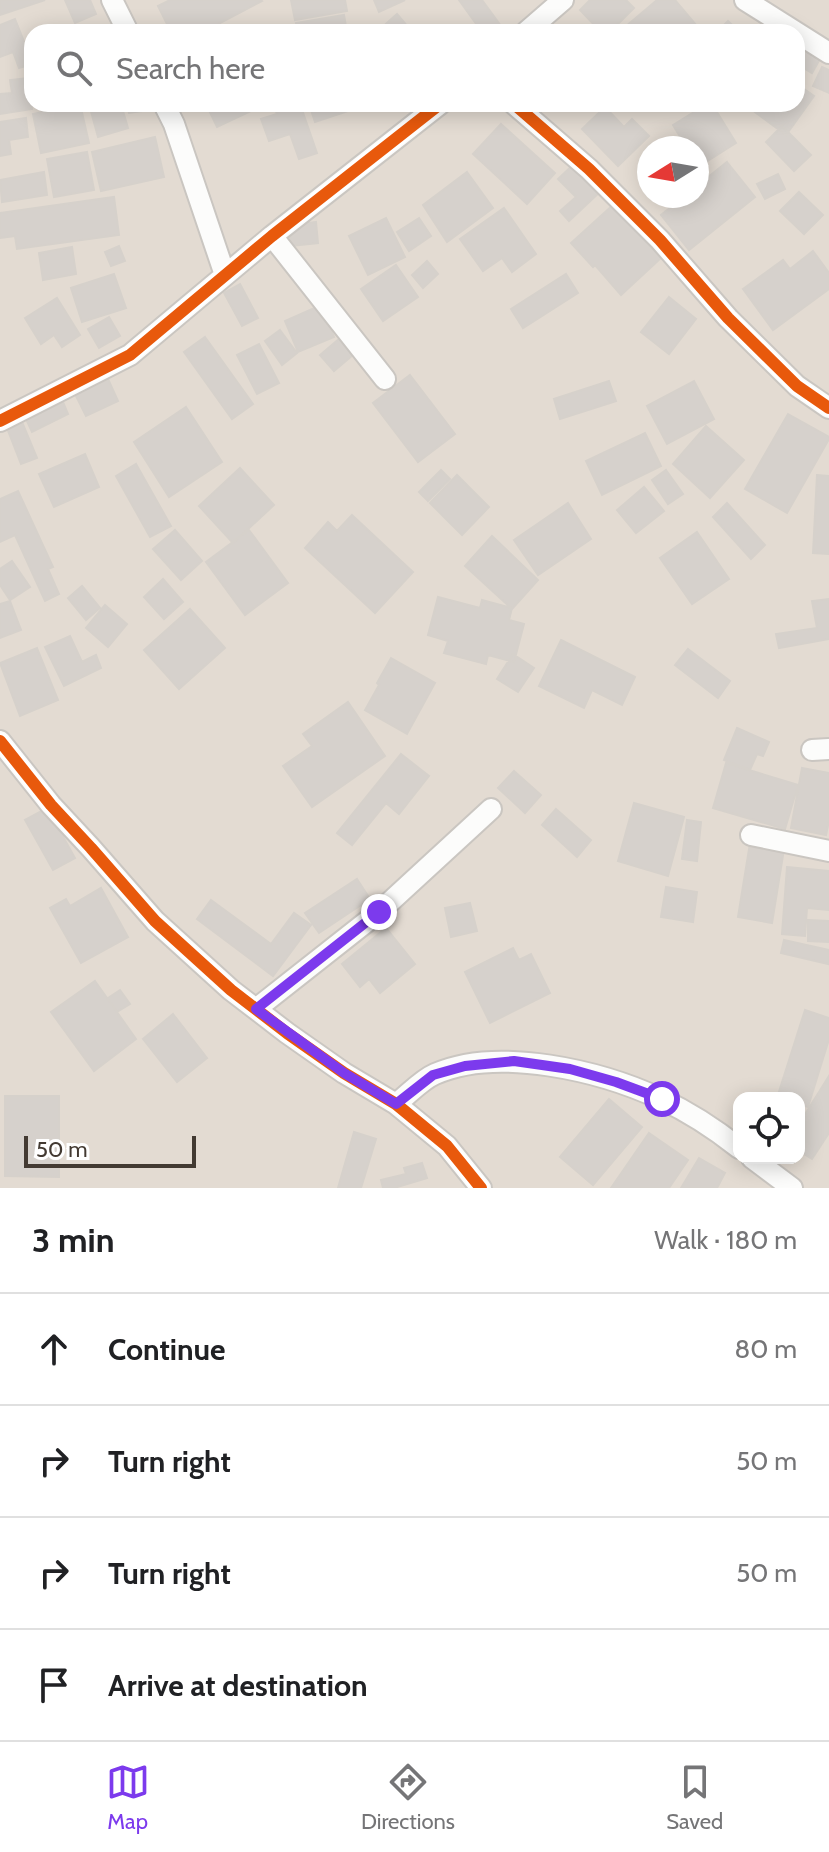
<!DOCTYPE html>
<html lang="en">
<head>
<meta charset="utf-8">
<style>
	:root { --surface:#fff; --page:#f6f6f6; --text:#202124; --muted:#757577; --line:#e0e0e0; --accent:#7c3aed }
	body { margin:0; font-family:Cabin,sans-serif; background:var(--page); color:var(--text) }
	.controls { position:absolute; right:24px; bottom:24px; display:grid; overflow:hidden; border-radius:16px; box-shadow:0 4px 20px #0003 }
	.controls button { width:72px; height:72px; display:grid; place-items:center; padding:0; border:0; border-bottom:2px solid var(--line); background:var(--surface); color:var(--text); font:40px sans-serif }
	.compass { position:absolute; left:637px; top:136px; width:72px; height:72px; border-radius:50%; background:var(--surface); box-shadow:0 4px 20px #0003; rotate:259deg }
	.scale { position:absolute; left:24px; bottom:20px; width:172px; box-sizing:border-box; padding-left:8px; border:4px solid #433a32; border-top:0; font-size:22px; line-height:28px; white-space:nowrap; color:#433a32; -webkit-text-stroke:6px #fff; paint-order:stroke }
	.stop { position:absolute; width:24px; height:24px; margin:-18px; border:6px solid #7c3aed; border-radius:50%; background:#fff }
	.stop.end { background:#7c3aed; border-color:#fff; box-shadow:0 2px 8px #0008 }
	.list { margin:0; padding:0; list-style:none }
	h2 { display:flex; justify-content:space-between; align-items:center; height:104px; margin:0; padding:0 32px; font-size:34px }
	h2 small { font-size:26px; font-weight:400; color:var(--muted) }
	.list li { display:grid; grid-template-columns:52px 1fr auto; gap:24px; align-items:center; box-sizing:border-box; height:112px; padding:0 32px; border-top:2px solid var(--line) }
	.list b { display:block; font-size:30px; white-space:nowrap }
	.list em { font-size:26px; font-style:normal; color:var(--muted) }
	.icon { flex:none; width:44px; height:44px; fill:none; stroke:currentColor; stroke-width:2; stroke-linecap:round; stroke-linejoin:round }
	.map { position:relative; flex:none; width:829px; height:1188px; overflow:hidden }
	.search { position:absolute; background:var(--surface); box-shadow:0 4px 20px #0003; left:24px; right:24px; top:24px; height:88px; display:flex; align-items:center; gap:20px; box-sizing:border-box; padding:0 28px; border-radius:24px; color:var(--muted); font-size:30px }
	.sheet { height:552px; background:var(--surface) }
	nav { display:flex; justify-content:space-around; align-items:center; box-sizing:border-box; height:112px; border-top:2px solid var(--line); background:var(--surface); font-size:22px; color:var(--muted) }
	nav a { display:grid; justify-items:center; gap:4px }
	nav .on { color:var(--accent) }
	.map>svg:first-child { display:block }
	.residential { fill:#e3dbd2; fill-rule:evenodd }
	.building { fill:#d6d1cc; stroke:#d6d1cb; stroke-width:2 }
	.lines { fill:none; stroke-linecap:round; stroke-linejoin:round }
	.street-casing { stroke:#cac6c1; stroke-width:24 }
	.street { stroke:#fcfcfb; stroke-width:20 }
	.cycleway-casing { stroke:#fff; stroke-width:17 }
	.cycleway { stroke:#e8590c; stroke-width:12 }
	.route { stroke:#7c3aed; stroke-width:10 }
</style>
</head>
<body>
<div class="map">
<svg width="829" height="1188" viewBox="0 0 829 1188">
	<rect width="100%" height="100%" fill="#eeeae5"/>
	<path class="residential" d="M0,0H829V1188H0ZM32,32H797V104H32ZM649,148H697V196H649ZM739,1098H799V1158H739Z"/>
	<path class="building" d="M0,0H45L0,15Z
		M65,0H90L96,14L75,23Z
		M170,0H261L262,1L203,32H171L158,6Z
		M291,0H345L347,11L295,20Z
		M374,0H405L379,12Z
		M459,0H482L501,26L492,32H482Z
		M590,0H626L634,8L610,32H601L580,10Z
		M657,0H675L702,32H630L625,27Z
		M397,14L408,27L402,32H381L379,30Z
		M344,15L347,32H298L296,23Z
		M15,19L27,49L32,47V64L19,68L13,52L0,57V25Z
		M728,21L739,32H717Z
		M801,44L821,57L812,73L797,64V51Z
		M822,67L829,70V93L813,86Z
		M27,78L32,109L0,114V94L12,93L10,80Z
		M797,84L814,96L786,135L744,104H797Z
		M80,104L89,143L41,153L33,114Z
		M89,104H121L128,128L98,137Z
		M127,104H142L143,111L129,113Z
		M206,104H266L217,127Z
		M273,104H300L317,153L299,159L290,134L269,141L261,119L277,114Z
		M309,104H369L315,122Z
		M707,104H712L736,143L698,167L697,148H687L673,125Z
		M605,107L624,127L632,119L649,136L618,166L582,129Z
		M26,118L28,137L9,140L11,154L0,156V122Z
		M501,124L555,173L527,204L473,154Z
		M782,126L811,155L794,171L766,142Z
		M155,137L164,177L101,191L92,152Z
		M87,152L94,190L54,197L47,159Z
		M727,162L755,197L689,250L661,215L685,196H697V186Z
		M575,163L601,191L569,221L560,211L576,197L558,179Z
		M44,172L47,195L2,202L0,180Z
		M467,172L493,208L447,242L423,205Z
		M778,174L785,189L765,199L757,184Z
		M799,192L823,215L804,234L780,211Z
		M114,197L119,235L17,249L15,236L0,238V213Z
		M613,205L661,258L621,295L595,265L593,267L571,243Z
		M504,208L536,254L512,272L502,258L483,271L460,239Z
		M386,218L405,257L368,275L349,236Z
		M419,218L431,236L409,251L397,232Z
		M316,222L318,243L291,246L289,226Z
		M119,246L125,261L111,266L105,252Z
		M72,247L76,274L43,280L39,253Z
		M813,251L829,273V289L773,330L743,289L783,260L790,269Z
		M427,261L438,274L423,288L412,275Z
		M396,265L418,297L383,321L361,289Z
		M114,274L126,308L82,322L71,288Z
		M566,274L578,293L523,328L511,309Z
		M240,284L258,318L242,326L224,293Z
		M669,297L696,319L669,354L641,332Z
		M57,298L80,335L62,347L54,335L41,344L25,318Z
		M321,305L334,337L298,352L285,321Z
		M109,317L120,336L99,348L88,329Z
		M280,330L297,353L282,365L265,341Z
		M205,337L253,404L232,419L184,352Z
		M339,339L353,355L334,371L320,355Z
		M259,344L279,383L257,394L237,355Z
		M410,375L455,434L418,462L373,403Z
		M108,379L118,401L86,416L75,394Z
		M609,381L616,401L560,419L554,399Z
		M694,381L714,419L667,444L647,406Z
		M63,402L68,414L32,432L26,419Z
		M186,407L222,462L169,497L134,442Z
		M788,414L829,437V439L787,513L745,489Z
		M22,422L37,458L21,464L7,428Z
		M706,426L744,460L710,498L673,464Z
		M645,433L661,466L602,495L586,461Z
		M85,454L99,487L54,507L39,474Z
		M136,464L171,526L150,537L116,476Z
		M240,468L274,505L233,543L199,506Z
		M441,470L450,479L428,501L419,492Z
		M666,470L683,494L668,504L652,480Z
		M457,475L489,507L462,535L430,503Z
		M817,475L829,476V554L813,553Z
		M644,487L664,511L636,533L617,510Z
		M18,491L53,567L48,569L59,594L45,601L15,535L0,542V499Z
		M568,503L591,539L538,575L514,540Z
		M727,503L765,545L751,559L713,517Z
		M352,515L413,572L375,613L305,548L328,522L337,531Z
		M175,530L202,561L181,580L153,549Z
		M249,530L288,583L245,615L206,562Z
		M697,532L729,579L692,604L660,558Z
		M492,536L538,580L512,609L465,566Z
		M12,561L30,587L10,600L0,585V569Z
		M163,579L183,602L164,619L144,597Z
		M82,586L100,608L86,620L68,598Z
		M438,597L480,608L482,600L512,608L509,620L524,624L514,662L488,655L486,664L444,653L448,641L428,635Z
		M829,599V639L779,648L776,634L817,628L812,601Z
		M10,601L21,630L0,638V604Z
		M105,605L127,624L108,647L86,628Z
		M190,609L225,648L179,689L144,650Z
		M70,636L82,662L96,655L101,668L64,686L45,647Z
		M561,640L635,677L622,705L592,690L584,708L539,686Z
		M37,648L58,700L20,716L0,663Z
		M688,649L730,681L718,698L675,665Z
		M513,654L534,668L518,692L497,679Z
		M391,658L435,683L407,734L365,710L379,685L377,683Z
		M348,702L385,756L312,807L283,766L312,746L303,734Z
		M737,728L769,742L763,756L757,754L750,770L724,760Z
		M401,754L429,776L399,814L386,803L352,845L337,833Z
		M726,763L798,785L785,829L713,808Z
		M802,768L829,773V821L826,835L791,828Z
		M514,771L541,795L525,813L498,788Z
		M634,803L684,817L668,876L618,861Z
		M47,808L75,858L53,870L25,820Z
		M556,809L591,840L577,857L542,825Z
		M687,820L701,822L697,861L682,859Z
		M751,837L785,843L772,923L738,917Z
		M787,867L829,871V910L807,908L805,936L782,934Z
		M357,879L370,899L319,933L305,913Z
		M666,887L697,892L693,922L661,917Z
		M101,888L128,937L81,963L50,908L66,899L70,906Z
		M211,900L271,944L294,913L311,925L273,976L197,919Z
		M470,903L477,931L451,937L445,908Z
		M808,920L829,921V942L808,941Z
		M386,928L415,964L380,993L369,979L360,987L342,964Z
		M784,940L829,950L828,964L781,953Z
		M513,948L519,960L531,954L550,993L490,1023L465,972Z
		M95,981L136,1039L94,1071L51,1012Z
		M120,990L130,1004L117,1012L108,998Z
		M805,1010L829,1018V1039L808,1107L799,1104V1098H777Z
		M173,1014L207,1058L177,1082L143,1039Z
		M829,1076V1133L812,1159L799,1151V1124Z
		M5,1096H59V1177L5,1176Z
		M609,1099L642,1127L593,1185L560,1157Z
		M354,1132L376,1139L361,1188H338Z
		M649,1133L688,1160L669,1188H611Z
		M699,1158L725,1173L717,1188H681Z
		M422,1163L427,1178L394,1188H383L381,1180L406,1174L404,1168Z"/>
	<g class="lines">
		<defs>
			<path id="street" d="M112,0L128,32
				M745,0L829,53
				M526,32L563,0
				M164,104L174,124L225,275
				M514,104L589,169L660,240L728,318L797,386L829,408
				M272,236L385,379
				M0,421L130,355L272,236L440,104
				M0,741L51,805L91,848L155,921L231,990L287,1033L344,1073L396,1104L447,1146L481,1188
				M812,750L829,749
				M751,835L829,851
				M256,1009L379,912L491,809
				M396,1104C408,1095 421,1080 435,1074C498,1046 601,1071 661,1099C689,1112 715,1129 739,1148
				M752,1158L792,1188"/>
		</defs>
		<use href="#street" class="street-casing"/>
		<use href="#street" class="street"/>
		<defs>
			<path id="cycleway" d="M514,104L589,169L660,240L728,318L797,386L829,408
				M0,421L130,355L272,236L440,104
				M0,741L51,805L91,848L155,921L231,990L287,1033L344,1073L396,1104L447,1146L481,1188"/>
		</defs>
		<use href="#cycleway" class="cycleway-casing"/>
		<use href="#cycleway" class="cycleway"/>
	</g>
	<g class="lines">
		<path class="route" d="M379,912L256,1009L344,1073L396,1104L433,1075L465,1066L514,1061L570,1069L616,1082L662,1099"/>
	</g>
</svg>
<div class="controls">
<button><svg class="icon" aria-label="locate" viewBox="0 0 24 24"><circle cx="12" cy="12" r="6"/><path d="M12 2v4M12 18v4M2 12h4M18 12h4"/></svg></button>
</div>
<svg class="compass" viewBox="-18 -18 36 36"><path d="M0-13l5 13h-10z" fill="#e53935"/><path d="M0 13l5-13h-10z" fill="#757577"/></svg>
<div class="scale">50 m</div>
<div class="stop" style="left:662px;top:1099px"></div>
<div class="stop end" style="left:379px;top:912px"></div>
<div class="search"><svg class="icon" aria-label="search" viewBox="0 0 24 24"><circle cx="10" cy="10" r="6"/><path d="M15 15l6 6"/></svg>Search here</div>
</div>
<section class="sheet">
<h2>3 min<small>Walk · 180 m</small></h2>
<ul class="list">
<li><svg class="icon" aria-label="ahead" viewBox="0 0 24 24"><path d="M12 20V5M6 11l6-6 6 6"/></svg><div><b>Continue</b></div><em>80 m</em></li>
<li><svg class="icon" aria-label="right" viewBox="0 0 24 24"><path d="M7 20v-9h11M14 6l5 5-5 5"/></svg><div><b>Turn right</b></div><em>50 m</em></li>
<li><svg class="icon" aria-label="right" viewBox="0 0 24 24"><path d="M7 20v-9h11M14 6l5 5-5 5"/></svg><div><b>Turn right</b></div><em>50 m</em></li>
<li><svg class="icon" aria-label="arrive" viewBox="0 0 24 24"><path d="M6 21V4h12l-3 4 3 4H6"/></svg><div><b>Arrive at destination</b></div></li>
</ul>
</section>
<nav>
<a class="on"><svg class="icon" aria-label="map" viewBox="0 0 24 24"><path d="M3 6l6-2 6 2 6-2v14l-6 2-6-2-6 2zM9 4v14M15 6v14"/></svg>Map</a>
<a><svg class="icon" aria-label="directions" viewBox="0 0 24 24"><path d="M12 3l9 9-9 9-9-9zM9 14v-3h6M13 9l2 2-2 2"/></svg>Directions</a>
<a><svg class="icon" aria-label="saved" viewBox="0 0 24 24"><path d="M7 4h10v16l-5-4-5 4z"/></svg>Saved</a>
</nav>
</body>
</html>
